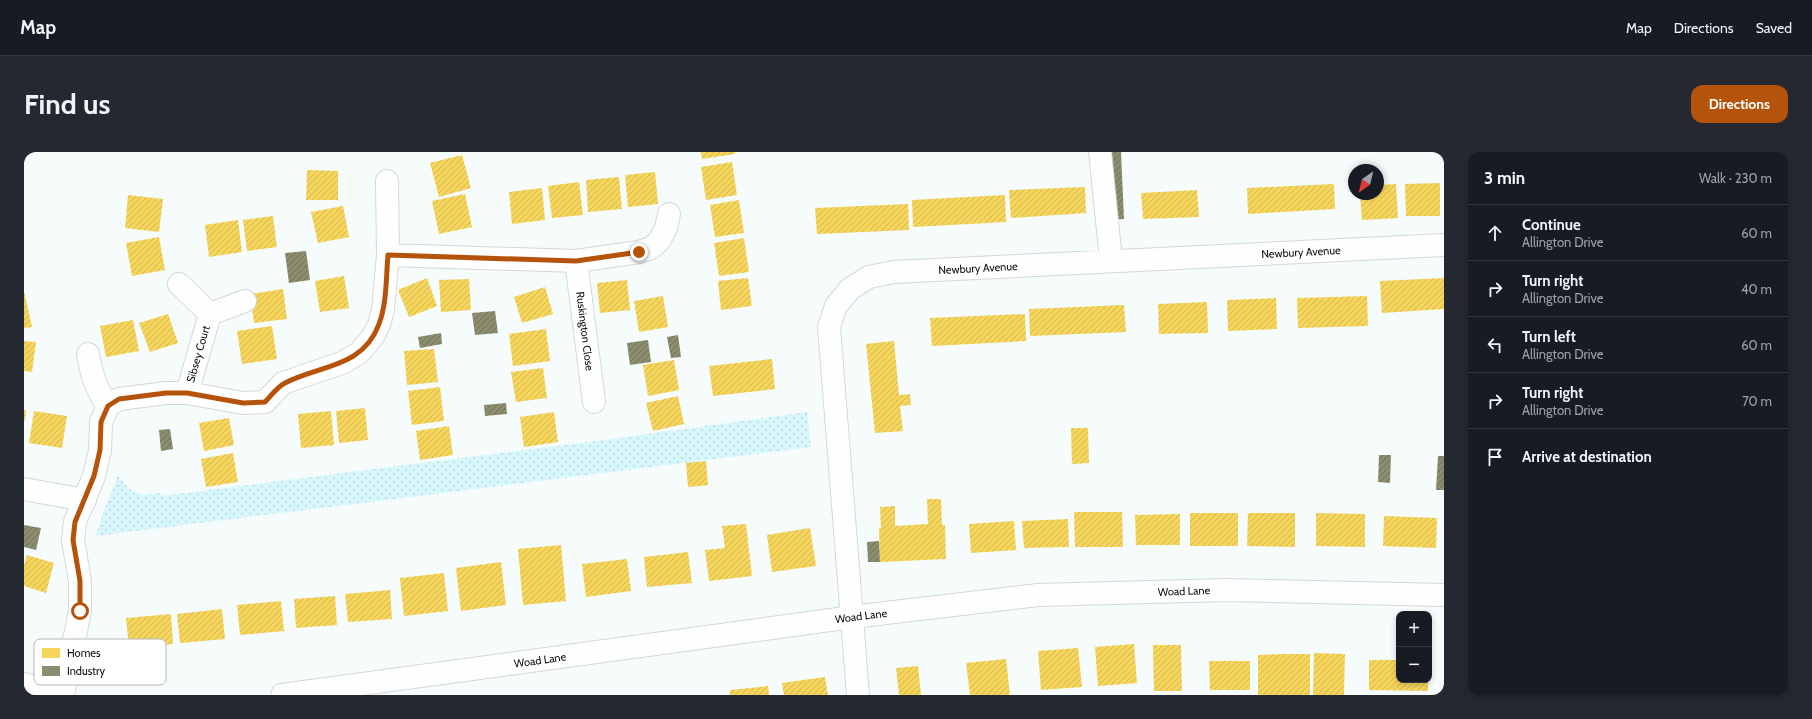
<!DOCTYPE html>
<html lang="en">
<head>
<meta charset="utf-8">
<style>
	:root { --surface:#171b24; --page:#242831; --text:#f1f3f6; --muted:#9ea1a6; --line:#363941; --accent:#b45309 }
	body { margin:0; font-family:Cabin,sans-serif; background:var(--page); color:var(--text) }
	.controls { position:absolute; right:12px; bottom:12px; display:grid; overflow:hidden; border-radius:8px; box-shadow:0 2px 6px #0003 }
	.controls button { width:36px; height:36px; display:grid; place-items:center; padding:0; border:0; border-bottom:1px solid var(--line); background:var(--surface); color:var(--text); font:20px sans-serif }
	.compass { position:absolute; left:1324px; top:12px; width:36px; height:36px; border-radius:50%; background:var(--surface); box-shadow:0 2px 6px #0003; rotate:214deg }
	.stop { position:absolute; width:12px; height:12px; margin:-9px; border:3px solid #b45309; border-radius:50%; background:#fff }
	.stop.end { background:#b45309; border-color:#fff; box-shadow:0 1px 4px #0008 }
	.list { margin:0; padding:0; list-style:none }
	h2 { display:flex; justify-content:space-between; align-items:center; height:52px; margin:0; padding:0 16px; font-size:17px }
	h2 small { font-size:13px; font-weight:400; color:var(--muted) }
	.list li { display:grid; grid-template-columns:26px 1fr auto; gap:12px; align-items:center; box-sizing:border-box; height:56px; padding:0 16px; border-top:1px solid var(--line) }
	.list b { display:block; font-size:15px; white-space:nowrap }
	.list p { margin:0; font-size:13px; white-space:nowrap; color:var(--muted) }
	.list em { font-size:13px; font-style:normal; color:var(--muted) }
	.icon { flex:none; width:22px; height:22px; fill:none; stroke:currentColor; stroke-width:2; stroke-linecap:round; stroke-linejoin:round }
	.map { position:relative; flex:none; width:1420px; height:543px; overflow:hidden; border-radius:12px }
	header { display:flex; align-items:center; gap:24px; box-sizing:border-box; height:56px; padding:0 20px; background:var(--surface); border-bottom:1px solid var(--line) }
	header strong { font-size:19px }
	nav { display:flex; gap:22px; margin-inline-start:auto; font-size:14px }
	.intro { display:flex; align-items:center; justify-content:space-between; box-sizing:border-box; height:96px; padding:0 24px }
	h1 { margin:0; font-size:28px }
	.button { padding:10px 18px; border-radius:12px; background:var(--accent); color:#fff; font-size:14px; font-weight:700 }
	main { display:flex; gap:24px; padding:0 24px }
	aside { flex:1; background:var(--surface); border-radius:12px; box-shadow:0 2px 6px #0003 }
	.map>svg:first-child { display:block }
	.grass { fill:url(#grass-dots) }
	.homes { fill:url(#homes-hatch) }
	.industry { fill:url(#industry-hatch) }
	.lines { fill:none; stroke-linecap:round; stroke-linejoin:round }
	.minor-casing { stroke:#d2d8da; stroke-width:24 }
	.minor { stroke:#fefeff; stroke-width:22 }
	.route { stroke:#b45309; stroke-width:5 }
	.labels { text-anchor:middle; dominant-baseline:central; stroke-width:4; stroke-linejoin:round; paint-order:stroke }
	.street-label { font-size:11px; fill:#080f11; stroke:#fff }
	.key { fill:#fff; stroke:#b5b7b8; stroke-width:1 }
	.key-label { font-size:11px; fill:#080f11 }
</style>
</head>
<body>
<header>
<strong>Map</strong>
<nav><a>Map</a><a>Directions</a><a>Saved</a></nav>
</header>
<div class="intro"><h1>Find us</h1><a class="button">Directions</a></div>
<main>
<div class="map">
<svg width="1420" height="543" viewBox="0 0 1420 543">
	<defs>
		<pattern id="grass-dots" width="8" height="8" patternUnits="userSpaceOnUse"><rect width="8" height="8" fill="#d7f7fd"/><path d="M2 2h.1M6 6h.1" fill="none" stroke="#b7d3d8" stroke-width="1.8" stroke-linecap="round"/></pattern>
		<pattern id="homes-hatch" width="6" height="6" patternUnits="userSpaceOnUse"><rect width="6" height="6" fill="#f6d55c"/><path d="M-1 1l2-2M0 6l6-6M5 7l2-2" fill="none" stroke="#d1b64f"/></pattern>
		<pattern id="industry-hatch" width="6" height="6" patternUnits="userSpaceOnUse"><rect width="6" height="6" fill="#8c8c6e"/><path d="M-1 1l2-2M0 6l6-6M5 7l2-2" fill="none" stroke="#707159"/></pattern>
	</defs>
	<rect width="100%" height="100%" fill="#f6fbfc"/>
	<path class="grass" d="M783,260L787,295L72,384L79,361L94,324L105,337L118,343L136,341L138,344L581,288Z"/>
	<path class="homes" d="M677,0H711V2L678,7Z
		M438,3L447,36L415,45L406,11Z
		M708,10L713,43L682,48L677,15Z
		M283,18L314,19V48H282Z
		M631,20L634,52L604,55L601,23Z
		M595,25L598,57L564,60L562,28Z
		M555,30L559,63L528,66L524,34Z
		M1416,31V64H1382L1381,32Z
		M1310,32L1311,57L1224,62L1223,36Z
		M1372,32L1374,66L1338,68L1336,42H1354V33Z
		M1061,35L1062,61L987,66L985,38Z
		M518,36L521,68L488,72L485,40Z
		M1173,38L1175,65L1119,67L1117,41Z
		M441,42L448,75L415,82L408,49Z
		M104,43L139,47L135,80L101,76Z
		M981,43L982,70L889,75L888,48Z
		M715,48L720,81L691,85L686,53Z
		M884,52L885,78L793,82L791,56Z
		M319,54L325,85L294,91L287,60Z
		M249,64L253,95L223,99L219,68Z
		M214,68L218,100L185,105L181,73Z
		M135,85L141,118L108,124L102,91Z
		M720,86L725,120L695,124L690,91Z
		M320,124L325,156L296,160L291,129Z
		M403,126L413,154L385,165L374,138Z
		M724,126L728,154L697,158L694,129Z
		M1420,126V157L1358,161L1356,129Z
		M445,127L447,158L417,160L415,128Z
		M603,128L606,158L576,161L573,131Z
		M521,135L529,162L498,171L490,145Z
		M259,137L263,167L230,171L226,142Z
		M0,139L8,175L0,176Z
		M639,144L644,175L615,180L610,149Z
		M1343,144L1344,174L1274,176L1273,146Z
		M1252,146L1253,177L1204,179L1203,148Z
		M1183,150L1184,181L1135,182L1134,152Z
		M1100,153L1102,180L1006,184L1005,157Z
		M144,162L154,191L126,200L115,171Z
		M1001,162L1002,189L908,194L906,166Z
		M109,168L115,199L82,205L76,174Z
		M248,174L253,207L218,212L213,179Z
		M522,177L526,209L489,214L485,182Z
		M0,189L12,190L8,220L0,219Z
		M870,189L875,243L886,242L887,253L876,254L879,279L851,281L842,192Z
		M410,197L414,230L383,233L380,199Z
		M748,207L751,237L689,244L685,214Z
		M650,208L655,238L624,244L619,213Z
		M519,216L523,246L492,250L487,220Z
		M416,235L420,269L388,273L384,239Z
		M654,244L660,272L629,279L622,251Z
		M341,256L344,288L315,291L312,259Z
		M0,258H2L1,269H0Z
		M10,259L43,264L38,296L5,291Z
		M307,259L310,293L277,296L274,262Z
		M530,260L534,290L500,295L496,265Z
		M205,266L210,293L180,299L175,271Z
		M425,274L429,303L396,308L392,279Z
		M1047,276H1064L1065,311L1048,312Z
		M209,301L214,330L182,335L177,307Z
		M682,309L684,333L664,335L662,311Z
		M903,347H917L918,373H921L922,407L856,410L855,376H857L856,355L871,354V374L904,372Z
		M1050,360H1098L1099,395H1051Z
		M1166,361H1214V394H1166Z
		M1224,361H1271V395L1223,394Z
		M1292,361L1341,362V395L1292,394Z
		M1156,362V393H1112L1111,363Z
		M1360,364L1413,366L1412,396L1359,394Z
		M1044,367L1045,395L1000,396L998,369Z
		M990,369L992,398L947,401L945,372Z
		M722,372L728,424L685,429L681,398L701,396L698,374Z
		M786,376L792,414L748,420L743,383Z
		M537,393L542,449L499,453L494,397Z
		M664,400L668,431L623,435L620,405Z
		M3,403L30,411L22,441L0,434V413Z
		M603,407L607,439L562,445L558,412Z
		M477,410L482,453L437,459L432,416Z
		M420,421L424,459L380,464L376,426Z
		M366,438L368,467L324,470L321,442Z
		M311,444L313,473L272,476L270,447Z
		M257,449L260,479L216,483L213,453Z
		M198,457L201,487L156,491L153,462Z
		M147,462L149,492L105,496L102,466Z
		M1110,492L1113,531L1074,534L1071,495Z
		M1129,493H1157L1158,539H1130Z
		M1054,496L1058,535L1017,538L1014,499Z
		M1290,501L1321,502L1320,543H1289Z
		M1260,502H1286V543H1234V503Z
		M982,507L986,543H946L942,511Z
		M1345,508H1375V528H1404V539L1345,538Z
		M1185,509H1226V538H1186Z
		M894,514L897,543H875L872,516Z
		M801,525L804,543H760L758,531Z
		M744,534L745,543H706V538Z"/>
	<path class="industry" d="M1079,0H1097L1100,67L1083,68Z
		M282,99L286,128L265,131L261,101Z
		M471,159L474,181L451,183L448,161Z
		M417,181L418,192L396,196L394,185Z
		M654,183L657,205L647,206L643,185Z
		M624,188L627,210L606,213L603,191Z
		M482,251L483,262L461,264L460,253Z
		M146,277L149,297L137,299L135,278Z
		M1355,303H1367L1366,331L1354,330Z
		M1414,304H1420V338H1412Z
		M0,373L17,376L12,398L0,395Z
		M855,389L856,410H844L843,390Z"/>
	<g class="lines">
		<defs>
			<path id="minor" d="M1076,0L1087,109
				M364,103L552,109L615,100L627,96L635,89L642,76L645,62
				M552,109L570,250
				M155,132L186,162L221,149
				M64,202C67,222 72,238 84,254
				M163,241L186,162
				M0,337L61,348
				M0,532L37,543
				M39,543L56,459V429L49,388L51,370L70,324L76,298L77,270L84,254L95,247L142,241H163L219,251L241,250L259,231L318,211L335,201L348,186L355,173L359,158L364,103L363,29
				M258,543L828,465L1014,443L1202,438L1420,443
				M834,543L805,175L812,154L826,137L845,125L870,120L1420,93"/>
		</defs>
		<use href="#minor" class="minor-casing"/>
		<use href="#minor" class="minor"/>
	</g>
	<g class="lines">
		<path class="route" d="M56,459V429L49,388L51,370L70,324L76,298L77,270L84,254L95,247L142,241H163L219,251L241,250C247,244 253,235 261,231C296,213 339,216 355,172C363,151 362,125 364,103L552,109L615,100"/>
	</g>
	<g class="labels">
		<g class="street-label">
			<text transform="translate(1277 100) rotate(-3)">Newbury Avenue</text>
			<text transform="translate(954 116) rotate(-3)">Newbury Avenue</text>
			<text transform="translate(561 179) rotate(83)">Ruskington Close</text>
			<text transform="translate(174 202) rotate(-74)">Sibsey Court</text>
			<text transform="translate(1160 439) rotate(-2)">Woad Lane</text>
			<text transform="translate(837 464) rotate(-7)">Woad Lane</text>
			<text transform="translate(516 508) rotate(-8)">Woad Lane</text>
		</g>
	</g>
	<rect x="10" y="487" width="132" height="46" rx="6" class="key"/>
	<rect x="18" y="496" width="18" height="10" fill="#f6d55c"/>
	<rect x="18" y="514" width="18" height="10" fill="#8c8c6e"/>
	<g class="key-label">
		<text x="43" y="505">Homes</text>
		<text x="43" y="523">Industry</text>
	</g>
</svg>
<div class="controls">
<button>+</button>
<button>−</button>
</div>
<svg class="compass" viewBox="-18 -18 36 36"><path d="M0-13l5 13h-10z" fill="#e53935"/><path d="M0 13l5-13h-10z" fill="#9ea1a6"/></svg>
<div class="stop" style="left:56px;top:459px"></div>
<div class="stop end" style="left:615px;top:100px"></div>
</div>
<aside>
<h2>3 min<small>Walk · 230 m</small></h2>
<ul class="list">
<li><svg class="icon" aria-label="ahead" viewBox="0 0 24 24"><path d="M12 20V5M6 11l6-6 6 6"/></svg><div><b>Continue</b><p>Allington Drive</p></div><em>60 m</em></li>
<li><svg class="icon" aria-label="right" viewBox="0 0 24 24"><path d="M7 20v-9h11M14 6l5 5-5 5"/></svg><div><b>Turn right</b><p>Allington Drive</p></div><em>40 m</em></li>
<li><svg class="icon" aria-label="left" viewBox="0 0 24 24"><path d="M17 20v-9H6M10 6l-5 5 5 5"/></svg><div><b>Turn left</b><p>Allington Drive</p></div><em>60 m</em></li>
<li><svg class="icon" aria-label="right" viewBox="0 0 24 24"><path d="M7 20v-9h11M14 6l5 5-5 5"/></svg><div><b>Turn right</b><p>Allington Drive</p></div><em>70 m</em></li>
<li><svg class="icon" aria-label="arrive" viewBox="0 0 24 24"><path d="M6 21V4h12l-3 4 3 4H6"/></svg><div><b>Arrive at destination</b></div></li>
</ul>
</aside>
</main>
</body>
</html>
